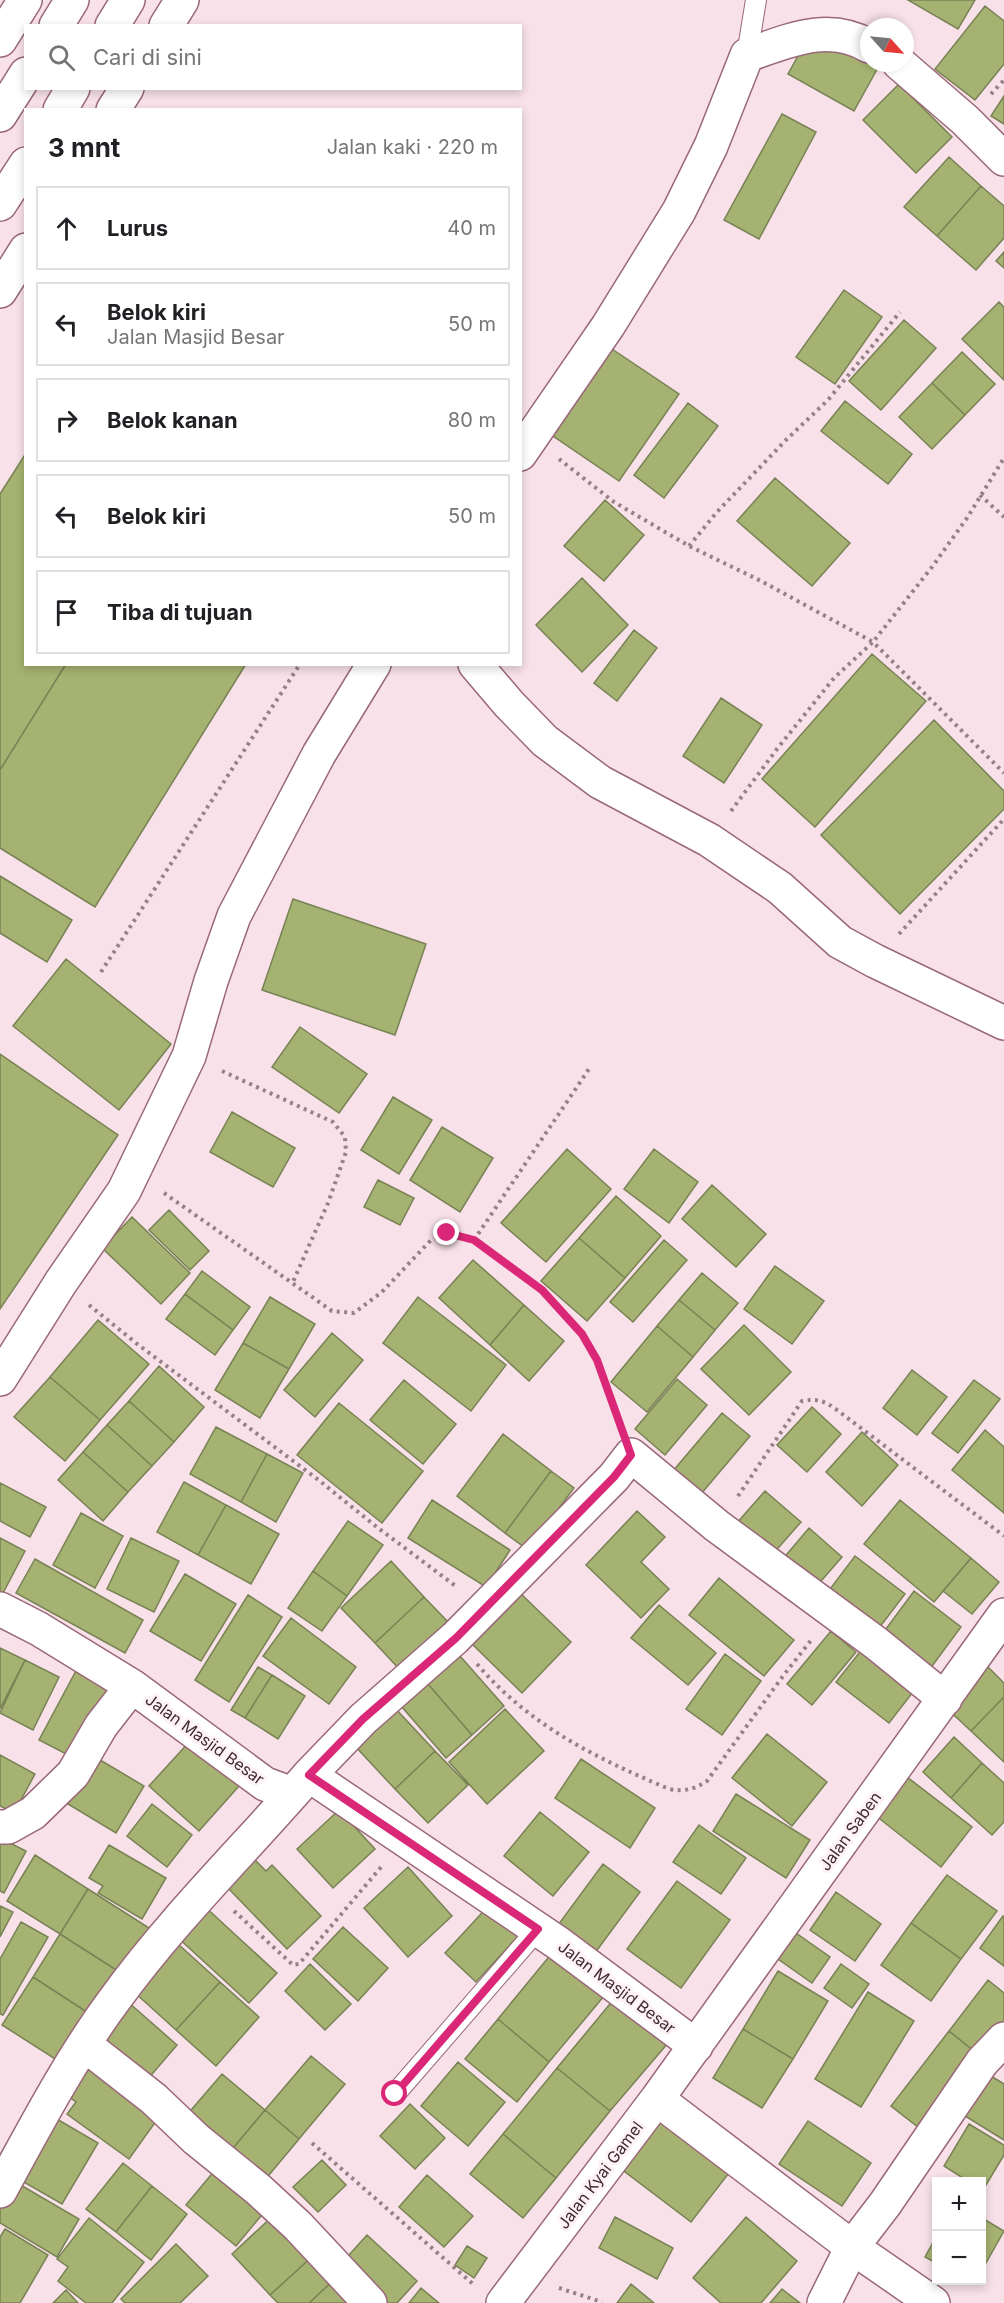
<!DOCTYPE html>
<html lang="id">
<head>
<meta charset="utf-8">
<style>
	:root { --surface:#fff; --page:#f2f2f2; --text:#202124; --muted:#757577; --line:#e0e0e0 }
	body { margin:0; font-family:Inter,sans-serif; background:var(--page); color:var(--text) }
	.controls { position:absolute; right:18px; bottom:18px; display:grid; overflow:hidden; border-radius:0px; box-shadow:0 3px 9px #0003 }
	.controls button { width:54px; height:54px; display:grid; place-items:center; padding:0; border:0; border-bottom:2px solid var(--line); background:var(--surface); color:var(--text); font:30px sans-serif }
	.compass { position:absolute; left:860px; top:18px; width:54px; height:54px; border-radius:50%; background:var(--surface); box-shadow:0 3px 9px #0003; rotate:117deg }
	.stop { position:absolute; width:18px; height:18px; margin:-14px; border:4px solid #db2777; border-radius:50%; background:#fff }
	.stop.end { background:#db2777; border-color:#fff; box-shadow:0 2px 6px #0008 }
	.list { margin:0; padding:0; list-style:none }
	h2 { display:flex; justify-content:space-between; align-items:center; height:78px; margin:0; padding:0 24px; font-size:26px }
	h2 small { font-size:20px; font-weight:400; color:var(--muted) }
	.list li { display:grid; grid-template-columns:39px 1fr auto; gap:18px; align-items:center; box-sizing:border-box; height:84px; margin:0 12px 12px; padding:0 12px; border:2px solid var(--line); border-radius:0px }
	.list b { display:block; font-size:22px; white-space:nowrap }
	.list p { margin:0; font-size:20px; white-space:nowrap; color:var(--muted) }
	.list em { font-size:20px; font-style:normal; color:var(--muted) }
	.icon { flex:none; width:33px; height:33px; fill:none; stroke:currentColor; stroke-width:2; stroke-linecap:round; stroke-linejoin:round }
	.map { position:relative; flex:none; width:1004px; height:2303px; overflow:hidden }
	.search { position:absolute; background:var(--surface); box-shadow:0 3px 9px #0003; left:24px; top:24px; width:498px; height:66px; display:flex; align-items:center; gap:15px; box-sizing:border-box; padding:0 21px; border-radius:0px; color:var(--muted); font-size:22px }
	.panel { position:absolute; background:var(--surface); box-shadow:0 3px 9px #0003; left:24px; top:108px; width:498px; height:558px; border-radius:0px }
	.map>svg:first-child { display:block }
	.building { fill:#a5b271; stroke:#788254; stroke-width:1.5 }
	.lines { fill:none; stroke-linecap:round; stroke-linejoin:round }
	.service-casing { stroke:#9a6878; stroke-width:22 }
	.minor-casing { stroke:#9a6878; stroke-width:36 }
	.tertiary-casing { stroke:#9a6878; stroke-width:36 }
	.trunk-casing { stroke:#9a6878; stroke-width:36 }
	.path { stroke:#978188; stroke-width:4; stroke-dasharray:3 4.5; stroke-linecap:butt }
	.service { stroke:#fff; stroke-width:20 }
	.minor { stroke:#fff; stroke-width:33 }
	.tertiary { stroke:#fff; stroke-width:33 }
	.trunk { stroke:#fff; stroke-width:33 }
	.route { stroke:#db2777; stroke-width:8 }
	.labels { text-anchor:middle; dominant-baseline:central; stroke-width:6; stroke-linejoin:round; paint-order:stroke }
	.street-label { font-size:16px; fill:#402b32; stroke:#fef2f5 }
</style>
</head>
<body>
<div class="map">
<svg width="1004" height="2303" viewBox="0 0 1004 2303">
	<rect width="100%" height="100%" fill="#f8e1e8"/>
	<path class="building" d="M908,0H975L958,29Z
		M985,6L1004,21V64L975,100L935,69Z
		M808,38L869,58V63L880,64L854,111L788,74Z
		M899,84L952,137L916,173L863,120Z
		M1004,96V124L991,116Z
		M782,114L816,132L759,239L724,220Z
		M949,157L981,186L937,236L904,207Z
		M981,186L1004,206V238L976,270L937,236Z
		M1004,252V268L996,261Z
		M844,290L882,317L835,384L796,357Z
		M999,302L1004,307V380L962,339Z
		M904,320L936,348L881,410L849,381Z
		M612,349L679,394L619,481L553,436Z
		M962,352L995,384L965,415L932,383Z
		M932,383L965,415L932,449L899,417Z
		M845,401L912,454L888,484L821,431Z
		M688,403L718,426L664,498L634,475Z
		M26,453V664H66L0,770V494Z
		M775,478L850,543L812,586L737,521Z
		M605,500L644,535L604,581L564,546Z
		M582,578L628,625L582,672L536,625Z
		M634,630L657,648L617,701L594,683Z
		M872,654L926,701L815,827L762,779Z
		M66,664H246L95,907L0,848V770Z
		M721,698L762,725L724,783L683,756Z
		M934,720L1004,791V809L900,914L821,835Z
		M0,876L72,920L47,962L0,933Z
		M293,899L426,944L395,1035L262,990Z
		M66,959L171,1044L119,1110L13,1026Z
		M300,1027L367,1074L339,1113L272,1067Z
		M0,1054L118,1135L0,1309Z
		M393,1097L432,1120L399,1174L361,1150Z
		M232,1112L295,1148L273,1187L210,1152Z
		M442,1127L493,1158L460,1212L410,1180Z
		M567,1149L611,1189L546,1262L501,1223Z
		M654,1149L698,1182L669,1223L624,1189Z
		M378,1180L414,1198L400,1225L364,1207Z
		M712,1185L766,1234L736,1267L682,1219Z
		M616,1196L661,1236L625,1278L579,1238Z
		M169,1210L209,1251L190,1270L149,1230Z
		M132,1217L190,1273L161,1304L102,1248Z
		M579,1238L625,1278L587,1321L541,1281Z
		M664,1240L687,1260L633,1322L610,1302Z
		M473,1260L524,1305L490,1345L439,1298Z
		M775,1266L824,1301L792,1344L744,1309Z
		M202,1271L250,1307L233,1330L185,1294Z
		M702,1273L738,1303L715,1330L679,1300Z
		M185,1294L233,1330L215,1355L166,1319Z
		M270,1297L315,1324L289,1369L243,1343Z
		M418,1297L506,1365L471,1411L383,1343Z
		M679,1300L715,1330L693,1357L657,1326Z
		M524,1305L564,1341L529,1381L490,1345Z
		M98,1320L149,1364L100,1420L50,1377Z
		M744,1325L791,1372L749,1415L701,1369Z
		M657,1326L693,1357L647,1412L611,1382Z
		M332,1333L363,1360L315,1417L284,1390Z
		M243,1343L289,1369L260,1418L215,1390Z
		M159,1366L204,1407L174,1442L129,1401Z
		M912,1370L947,1397L917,1435L883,1408Z
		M50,1377L100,1420L65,1461L14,1417Z
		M677,1379L707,1405L665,1455L635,1429Z
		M404,1380L456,1424L423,1464L370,1420Z
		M974,1380L1000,1399L958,1453L932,1433Z
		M129,1401L174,1442L152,1466L107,1425Z
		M339,1403L423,1471L382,1523L297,1455Z
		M812,1407L841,1434L807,1472L777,1445Z
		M722,1413L750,1436L701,1494L673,1471Z
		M107,1425L152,1466L128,1492L83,1452Z
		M216,1427L267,1454L241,1502L190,1474Z
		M985,1430L1004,1447V1513L952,1470Z
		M862,1432L898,1465L862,1506L826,1472Z
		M503,1434L551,1471L505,1533L457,1496Z
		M83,1452L128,1492L103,1521L58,1480Z
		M267,1454L303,1473L276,1522L241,1502Z
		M551,1471L574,1488L528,1550L505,1533Z
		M184,1482L226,1505L198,1555L157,1532Z
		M0,1483L46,1507L30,1537L0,1521Z
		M765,1491L801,1522L772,1555L736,1524Z
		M432,1500L510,1550L486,1587L408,1538Z
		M900,1500L971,1558L934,1602L864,1544Z
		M226,1505L279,1534L251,1584L198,1555Z
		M637,1511L665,1537L641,1562L669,1589L641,1618L586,1565Z
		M81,1513L123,1536L95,1588L53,1565Z
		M348,1521L383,1545L347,1596L313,1571Z
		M809,1528L842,1557L815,1588L782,1560Z
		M0,1538L25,1551L2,1595L0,1594Z
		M131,1538L179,1561L154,1612L107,1589Z
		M855,1556L905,1594L876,1632L827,1593Z
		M971,1558L999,1582L972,1614L943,1591Z
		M35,1559L143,1620L125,1653L16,1593Z
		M391,1561L424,1597L375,1643L341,1608Z
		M313,1571L347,1596L322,1631L288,1608Z
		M185,1574L236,1604L201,1661L150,1631Z
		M719,1578L794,1640L764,1676L689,1615Z
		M914,1591L961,1627L927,1673L880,1637Z
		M520,1593L571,1642L522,1693L472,1644Z
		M248,1595L282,1617L229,1702L195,1680Z
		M424,1597L450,1624L401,1671L375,1643Z
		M659,1605L716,1653L688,1685L631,1638Z
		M291,1618L356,1667L329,1704L263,1656Z
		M831,1631L856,1652L812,1705L787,1684Z
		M867,1643L920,1683L889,1723L836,1682Z
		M0,1648L25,1660L0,1709Z
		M725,1654L761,1681L722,1735L686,1709Z
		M460,1656L504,1706L472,1735L428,1684Z
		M25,1660L59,1677L33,1730L0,1713Z
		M983,1662L1004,1683V1697L971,1731L943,1705Z
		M258,1667L272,1675L245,1718L231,1710Z
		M77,1669L112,1687L74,1758L39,1740Z
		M272,1675L305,1696L278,1739L245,1718Z
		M428,1684L472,1735L446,1758L402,1707Z
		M1004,1697V1762L971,1731Z
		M394,1707L435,1751L395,1789L354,1745Z
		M505,1709L544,1751L487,1804L449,1762Z
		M767,1734L827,1782L792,1826L732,1778Z
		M954,1737L982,1763L951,1798L923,1772Z
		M190,1741L239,1786L199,1831L149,1786Z
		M435,1751L468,1785L428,1823L395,1789Z
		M90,1754L144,1786L116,1833L63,1801Z
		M0,1755L35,1774L14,1813L0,1806Z
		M581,1759L655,1808L630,1848L555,1798Z
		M982,1763L1004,1783V1822L992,1835L951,1798Z
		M907,1777L972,1827L941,1867L876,1816Z
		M736,1794L810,1840L786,1878L713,1831Z
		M152,1804L192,1835L167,1867L127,1836Z
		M339,1810L375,1849L333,1888L297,1849Z
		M540,1812L589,1852L553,1896L504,1856Z
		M699,1825L746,1858L721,1894L673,1862Z
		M0,1838L26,1851L4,1893L0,1891Z
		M109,1845L166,1878L142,1919L98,1893L103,1886L89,1878Z
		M35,1855L88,1889L60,1934L7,1901Z
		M254,1859L266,1871L272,1865L321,1916L287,1949L227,1887Z
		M603,1864L640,1892L595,1953L558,1925Z
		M408,1867L452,1916L408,1957L364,1908Z
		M947,1875L997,1911L961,1959L911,1923Z
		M677,1881L730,1920L681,1988L627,1949Z
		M88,1889L149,1928L121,1973L60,1934Z
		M836,1892L881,1924L855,1961L810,1930Z
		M491,1903L522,1932L476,1982L445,1953Z
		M203,1905L277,1973L249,2003L175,1935Z
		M0,1906L13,1912L0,1937Z
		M1003,1916L1004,1917V1966L980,1948Z
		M21,1922L48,1937L3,2015L0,2014V1959Z
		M911,1923L961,1959L931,2001L881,1965Z
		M343,1927L388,1968L358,2001L313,1959Z
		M796,1933L830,1957L812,1983L778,1959Z
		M60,1934L121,1973L93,2016L33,1977Z
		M178,1944L220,1982L176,2030L134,1992Z
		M552,1953L604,1996L549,2062L498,2019Z
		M310,1964L351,2004L325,2030L285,1991Z
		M841,1964L869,1984L852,2008L824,1988Z
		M778,1971L828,2001L793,2059L743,2029Z
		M33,1977L93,2016L63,2064L2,2025Z
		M988,1980L1004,1993V2025L980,2056L949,2031Z
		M220,1982L259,2017L216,2066L176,2030Z
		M868,1992L914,2021L861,2107L815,2079Z
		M614,1999L668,2043L610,2111L557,2068Z
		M128,2002L177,2045L147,2080L97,2038Z
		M498,2019L549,2062L517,2102L465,2059Z
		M743,2029L793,2059L762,2108L713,2078Z
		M949,2031L980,2056L923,2131L891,2106Z
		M311,2056L345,2084L299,2139L265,2110Z
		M458,2062L505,2102L468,2146L421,2106Z
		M88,2067L159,2117L129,2159L67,2114L76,2102L68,2096Z
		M557,2068L610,2111L556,2178L503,2134Z
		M981,2070L1004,2084V2140L957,2111Z
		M222,2074L265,2110L229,2153L186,2116Z
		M410,2104L445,2138L415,2169L380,2136Z
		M265,2110L299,2139L264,2181L229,2153Z
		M50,2115L98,2143L62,2204L15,2177Z
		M654,2115L729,2173L691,2222L616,2165Z
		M808,2121L871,2163L842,2206L779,2164Z
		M969,2124L1004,2145V2155L983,2190L982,2182H969L944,2166Z
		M503,2134L556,2178L523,2218L470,2174Z
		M322,2160L346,2185L318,2212L293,2187Z
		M123,2163L152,2186L116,2232L86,2209Z
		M215,2170L265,2211L236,2246L186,2205Z
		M427,2175L473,2216L444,2247L399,2207Z
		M12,2180L79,2219L57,2257L0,2223V2201Z
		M152,2186L187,2214L151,2260L116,2232Z
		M277,2212L315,2254L270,2295L232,2254Z
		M615,2217L673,2248L657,2279L599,2248Z
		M746,2217L797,2261L761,2303H721L693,2278Z
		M89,2218L144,2262L112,2303H86L58,2281L68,2267L57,2259Z
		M982,2218L1004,2231L982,2270Z
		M5,2229L48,2255L20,2303H0V2237Z
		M367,2235L417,2281L397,2303H380L339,2266Z
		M936,2237V2263L925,2257Z
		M176,2244L208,2276L180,2303H125L121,2299Z
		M467,2246L487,2258L474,2278L455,2265Z
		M315,2254L337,2277L309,2303H278L270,2295Z
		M337,2277L360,2303H309Z
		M631,2284L654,2303H617Z
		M421,2288L439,2303H409Z
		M782,2289L800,2303H770Z
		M66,2290L78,2303H53Z"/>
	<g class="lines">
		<defs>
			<path id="service" d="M747,55L756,0
				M395,2094L538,1929"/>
			<path id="minor" d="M899,63L965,120L1004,159
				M520,454L608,326L679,211L711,146L747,55C789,41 827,22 869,46
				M475,664L509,704L545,741L600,782L709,840L780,888L840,942L875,961L1004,1023
				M0,1379L61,1282L124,1191L189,1056L211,981L234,916L319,754L374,664
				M0,1609L39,1629L132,1686L265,1784L292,1794
				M309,1775L363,1719L455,1638L614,1477L631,1455L717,1526L876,1643L945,1699
				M0,1827H8L33,1813L73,1774L101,1726L132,1686
				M85,2045L154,2099L196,2139L259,2190L298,2226L370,2303
				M657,2099L852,2247L933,2303
				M0,2191C35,2127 71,2058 115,1999C173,1919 245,1849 309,1775L558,1943L696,2046
				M503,2303L657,2099L1004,1615
				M824,2303L852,2247L885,2204L982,2062L1004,2039"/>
			<path id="tertiary" d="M166,26L182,0
				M0,40L25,0
				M113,110L127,88
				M0,291L26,250"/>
			<path id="trunk" d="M56,26L72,0
				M112,26L128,0
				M60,110L73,88
				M0,115L26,74
				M0,204L26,164"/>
		</defs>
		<use href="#service" class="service-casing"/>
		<use href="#minor" class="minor-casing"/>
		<use href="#tertiary" class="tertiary-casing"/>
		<use href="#trunk" class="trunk-casing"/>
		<path class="path" d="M991,94L1004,80
			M559,459L614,502L689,546L761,581L873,642L932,567L967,518L1004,458
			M980,495L1004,517
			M689,546L717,512L786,440L828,400L900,312
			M731,811L777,749L834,678L873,642L1004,773
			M899,934L1004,819
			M101,972L300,664
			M222,1071L333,1122L345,1137L346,1152L328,1203L292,1284
			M164,1193L332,1311L354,1313L382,1292L431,1240L447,1233L474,1240L541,1290L582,1334L597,1360L619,1422
			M474,1240L589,1069
			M89,1305L136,1343L316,1478L378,1528L457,1587
			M738,1496L802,1401C817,1398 825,1401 837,1410L1004,1536
			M477,1664C530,1726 596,1758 669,1789C684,1792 695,1789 707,1781L783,1676L812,1639
			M234,1911L293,1965L299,1964L382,1866
			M312,2143L473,2284
			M559,2288L602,2302"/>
		<use href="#service" class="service"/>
		<use href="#minor" class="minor"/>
		<use href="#tertiary" class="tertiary"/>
		<use href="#trunk" class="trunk"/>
	</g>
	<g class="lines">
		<path class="route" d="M395,2094L538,1929L309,1775L363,1719L456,1638L614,1477L631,1455L597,1360L582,1334L542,1290L474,1240L447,1233"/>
	</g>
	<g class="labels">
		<g class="street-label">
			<text transform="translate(205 1739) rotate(36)">Jalan Masjid Besar</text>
			<text transform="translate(850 1831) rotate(-54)">Jalan Saben</text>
			<text transform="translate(617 1987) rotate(37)">Jalan Masjid Besar</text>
			<text transform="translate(600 2175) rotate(-53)">Jalan Kyai Gamel</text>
		</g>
	</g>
</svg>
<div class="controls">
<button>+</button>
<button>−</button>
</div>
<svg class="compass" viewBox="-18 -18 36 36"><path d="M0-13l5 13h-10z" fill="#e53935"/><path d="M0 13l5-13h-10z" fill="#757577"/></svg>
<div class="stop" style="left:395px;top:2094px"></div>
<div class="stop end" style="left:447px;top:1233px"></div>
<div class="search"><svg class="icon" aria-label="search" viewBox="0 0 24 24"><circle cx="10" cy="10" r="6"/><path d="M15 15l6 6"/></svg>Cari di sini</div>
<section class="panel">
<h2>3 mnt<small>Jalan kaki · 220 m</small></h2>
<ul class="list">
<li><svg class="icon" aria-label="ahead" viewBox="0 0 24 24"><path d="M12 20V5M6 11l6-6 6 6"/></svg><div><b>Lurus</b></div><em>40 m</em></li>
<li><svg class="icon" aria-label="left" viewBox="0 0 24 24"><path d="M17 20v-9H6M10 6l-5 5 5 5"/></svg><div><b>Belok kiri</b><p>Jalan Masjid Besar</p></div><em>50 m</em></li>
<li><svg class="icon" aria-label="right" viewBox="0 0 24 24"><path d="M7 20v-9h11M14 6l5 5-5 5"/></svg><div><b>Belok kanan</b></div><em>80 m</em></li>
<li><svg class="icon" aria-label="left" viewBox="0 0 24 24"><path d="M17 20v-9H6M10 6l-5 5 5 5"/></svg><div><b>Belok kiri</b></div><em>50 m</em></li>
<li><svg class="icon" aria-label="arrive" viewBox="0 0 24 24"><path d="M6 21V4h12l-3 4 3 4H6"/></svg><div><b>Tiba di tujuan</b></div></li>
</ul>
</section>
</div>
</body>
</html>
